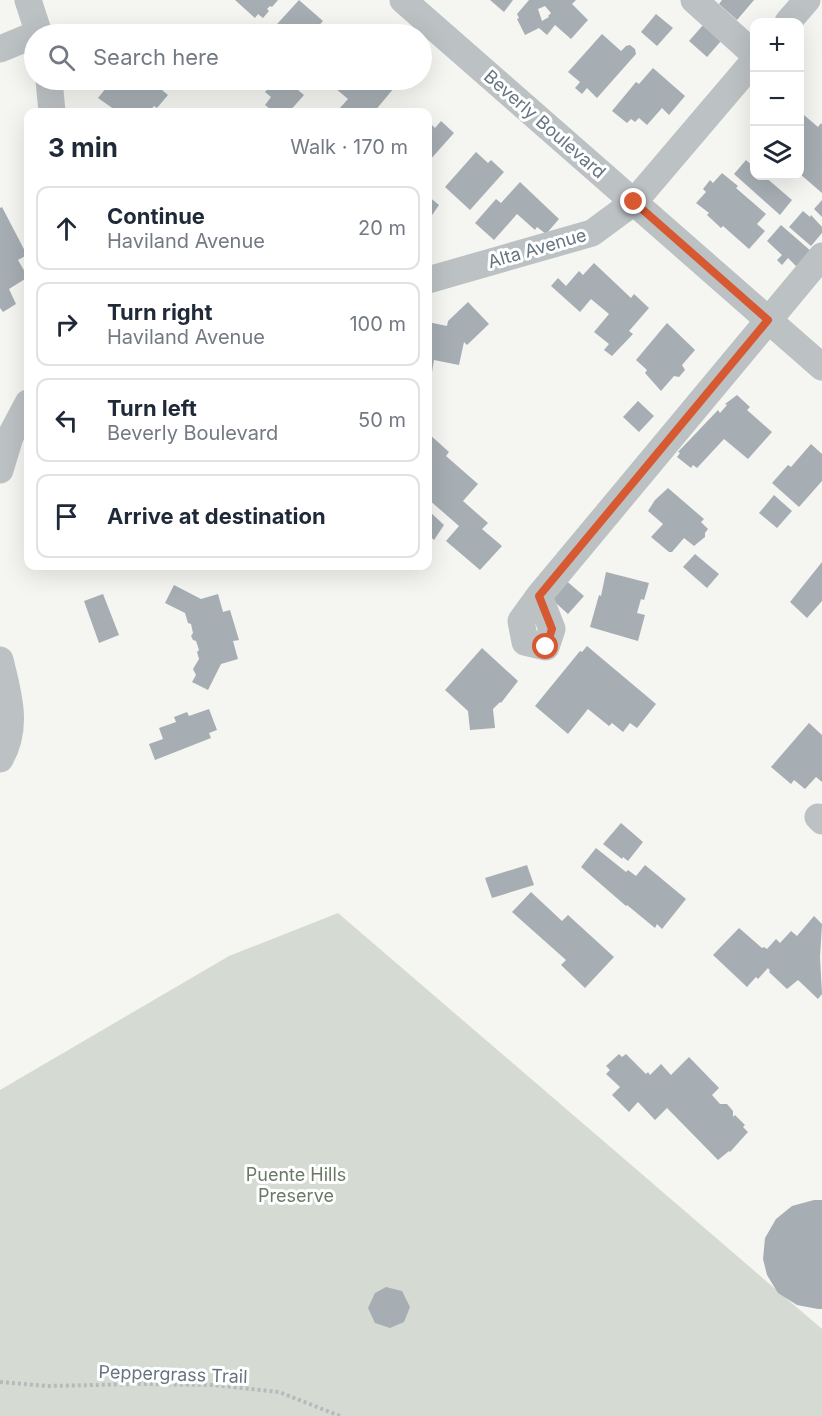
<!DOCTYPE html>
<html lang="en">
<head>
<meta charset="utf-8">
<style>
	:root { --surface:#fff; --page:#f2f2f3; --text:#1f2937; --muted:#747a83; --line:#e0e1e3 }
	body { margin:0; font-family:Inter,sans-serif; background:var(--page); color:var(--text) }
	.controls { position:absolute; right:18px; top:18px; display:grid; overflow:hidden; border-radius:12px; box-shadow:0 6px 24px #0002 }
	.controls button { width:54px; height:54px; display:grid; place-items:center; padding:0; border:0; border-bottom:2px solid var(--line); background:var(--surface); color:var(--text); font:30px sans-serif }
	.stop { position:absolute; width:18px; height:18px; margin:-14px; border:4px solid #d75931; border-radius:50%; background:#fff }
	.stop.end { background:#d75931; border-color:#fff; box-shadow:0 2px 6px #0008 }
	.list { margin:0; padding:0; list-style:none }
	h2 { display:flex; justify-content:space-between; align-items:center; height:78px; margin:0; padding:0 24px; font-size:26px }
	h2 small { font-size:20px; font-weight:400; color:var(--muted) }
	.list li { display:grid; grid-template-columns:39px 1fr auto; gap:18px; align-items:center; box-sizing:border-box; height:84px; margin:0 12px 12px; padding:0 12px; border:2px solid var(--line); border-radius:12px }
	.list b { display:block; font-size:22px; white-space:nowrap }
	.list p { margin:0; font-size:20px; white-space:nowrap; color:var(--muted) }
	.list em { font-size:20px; font-style:normal; color:var(--muted) }
	.icon { flex:none; width:33px; height:33px; fill:none; stroke:currentColor; stroke-width:2; stroke-linecap:round; stroke-linejoin:round }
	.map { position:relative; flex:none; width:822px; height:1416px; overflow:hidden }
	.search { position:absolute; background:var(--surface); box-shadow:0 6px 24px #0002; left:24px; top:24px; width:408px; height:66px; display:flex; align-items:center; gap:15px; box-sizing:border-box; padding:0 21px; border-radius:33px; color:var(--muted); font-size:22px }
	.panel { position:absolute; background:var(--surface); box-shadow:0 6px 24px #0002; left:24px; top:108px; width:408px; height:462px; border-radius:12px }
	.map>svg:first-child { display:block }
	.green { fill:#d5dad2 }
	.building { fill:#a6aeb3; fill-rule:evenodd }
	.lines { fill:none; stroke-linecap:round; stroke-linejoin:round }
	.path { stroke:#b7babc; stroke-width:4; stroke-dasharray:3 3; stroke-linecap:butt }
	.minor { stroke:#bcc1c4; stroke-width:27 }
	.route { stroke:#d75931; stroke-width:8 }
	.labels { text-anchor:middle; dominant-baseline:central; stroke-width:6; stroke-linejoin:round; paint-order:stroke }
	.street-label { font-size:18px; fill:#667581; stroke:#fff }
	.park-label { font-size:18px; fill:#697965; stroke:#fff }
</style>
</head>
<body>
<div class="map">
<svg width="822" height="1416" viewBox="0 0 822 1416">
	<rect width="100%" height="100%" fill="#f5f5f2"/>
	<path class="green" d="M338,913L822,1329V1416H0V1090L229,956Z"/>
	<path class="building" d="M235,0H278L272,7L270,6L267,9L269,11L263,18L258,14L255,18Z
		M299,0L323,21L315,30L320,34H268Z
		M490,0H513L504,12Z
		M529,0H576L572,4L588,20L571,39L555,25L547,35L539,28L525,35L517,19L519,18L517,14ZM545,6L551,13L548,16L549,17L542,21L538,9Z
		M722,0H754L737,20L719,4Z
		M656,14L673,28L657,46L641,32Z
		M703,25L721,41L707,57L689,41Z
		M602,34L621,51L626,46L630,45L635,49L636,54L597,98L587,88L582,94L575,88L580,82L568,72Z
		M653,68L685,96L669,115L662,108L647,125L639,118L635,122L631,119L627,123L612,111L636,82L639,84Z
		M96,80H150L168,95L157,108L154,106L149,112H118L98,98L106,88Z
		M276,80H286L304,95L289,112H274L265,105L271,97L265,92Z
		M331,80H387L394,88L374,112H343L339,109L348,99L329,83Z
		M804,115L818,127L821,123L822,125V193L800,174V121Z
		M428,121L435,128L441,121L454,133L429,161Z
		M476,152L488,163L491,160L504,172L470,210L445,187Z
		M746,160L754,167V176H764L792,200L780,215L734,174Z
		M722,173L738,186L736,188L766,214L757,224L765,231L749,249L723,226L721,228L707,215L709,213L696,203L706,192L703,189L710,180L713,183Z
		M520,182L559,219L546,234L537,227L535,230L517,214L494,240L475,223L496,199L501,203Z
		M428,196L439,205L428,221Z
		M822,200V217L814,209Z
		M2,207L27,255L18,260L25,272V279L9,289L16,304L3,312L0,308V208Z
		M803,211L810,217L811,215L822,227V233L811,246L789,227Z
		M781,225L812,252L798,268L788,258L782,265L777,260L782,255L767,241Z
		M594,263L631,298L634,294L649,308L629,331L633,334L612,356L604,350L609,344L594,332L609,314L591,299L580,312L551,286L558,278L566,286L579,271L583,275Z
		M468,302L489,324L467,345L464,342L459,365L434,360L432,372L428,370V322L447,326L448,321Z
		M667,323L695,350L682,365L685,370L679,377L674,376L661,391L645,373L647,370L636,360Z
		M737,395L750,407L747,410L772,432L748,459L724,439L697,468L693,465L691,468L677,457L680,453L678,452L718,410L720,413L727,405L725,404Z
		M638,401L654,416L639,432L623,417Z
		M428,433L449,452L446,456L478,484L463,501L488,523L482,529L502,546L480,570L446,541L459,526L428,499Z
		M811,444L822,454V481L799,507L772,483L788,465L791,467Z
		M668,488L704,519L701,522L708,529L705,533V537L694,546L684,538L672,552H669L651,537L663,524L648,511L655,500Z
		M774,495L792,511L777,528L759,513Z
		M428,510L444,525L434,540L428,534Z
		M695,554L719,574L707,588L683,567Z
		M822,562V601L807,618L790,602Z
		M606,572L649,583L644,600L641,599L637,613L645,615L638,641L590,627L599,595L601,596Z
		M563,578L584,596L568,614L547,595Z
		M174,585L201,599L218,594L223,612L230,610L239,640L233,641L238,659L221,664L208,690L192,682L196,675L193,669L199,659L197,652L199,650L196,641L193,640L191,636L193,633L191,624L188,623L185,613L165,603Z
		M103,594L119,635L99,643L84,601Z
		M587,646L656,704L637,728L630,723L623,732L612,723L609,726L588,709L568,734L535,706L580,651L582,652Z
		M482,648L518,681L501,703L500,702L493,709L495,728L470,730L468,711L445,690Z
		M209,709L217,730L209,733L211,738L155,760L149,744L163,739L159,728L176,722L174,717L187,712L189,716Z
		M809,723L822,735V782L816,777L805,789L794,780L791,784L771,767Z
		M621,823L643,842L628,861L623,857L622,859L603,844Z
		M596,848L626,872L628,870L636,876L645,865L686,899L662,929L657,924L655,928L627,905L626,906L581,867Z
		M527,865L534,885L492,898L485,878Z
		M531,892L562,921L568,915L614,957L585,988L561,965L566,960L512,912Z
		M814,916L822,924L820,957L822,994L818,999L798,980L787,989L769,972L770,971L768,968L758,979L756,977L747,987L713,955L739,928L762,948L764,947L767,949L776,939L780,943L791,931L797,936Z
		M619,1054L622,1057L626,1054L646,1074L648,1072L650,1075L661,1064L671,1075L689,1057L719,1088L712,1095L720,1104H727L733,1111V1117L735,1115L745,1125L743,1127L748,1132L730,1152L729,1151L718,1160L667,1108L655,1120L638,1102L629,1112L612,1095L620,1087L606,1074L610,1070L606,1066Z
		M814,1200H822V1309H818L797,1305L778,1293L767,1275L763,1259L765,1238L776,1219L792,1206Z
		M386,1287L402,1291L410,1307L404,1322L390,1328L375,1323L368,1308L375,1293Z"/>
	<g class="lines">
		<path class="path" d="M0,1382L47,1386L142,1384L214,1385L279,1392L340,1416"/>
		<path class="minor" d="M28,0L39,34
			M403,0L822,367
			M694,0L754,54
			M788,22L807,0
			M0,49L34,35
			M49,80L52,112
			M428,280L592,233L634,202L754,61
			M0,470L10,437L28,403
			M539,596L552,629L546,647L525,642L521,621L539,596L822,256
			M0,660C8,693 19,727 0,759
			M818,817L822,821"/>
	</g>
	<g class="lines">
		<path class="route" d="M546,647L552,629L539,596L768,320L634,202"/>
	</g>
	<g class="labels">
		<g class="street-label">
			<text transform="translate(545 124) rotate(41)">Beverly Boulevard</text>
			<text transform="translate(537 248) rotate(-16)">Alta Avenue</text>
			<text transform="translate(173 1374) rotate(2)">Peppergrass Trail</text>
		</g>
		<g class="park-label">
			<text x="296" y="1174">Puente Hills<tspan x="296" dy="21">Preserve</tspan></text>
		</g>
	</g>
</svg>
<div class="controls">
<button>+</button>
<button>−</button>
<button><svg class="icon" aria-label="layers" viewBox="0 0 24 24"><path d="M12 4l9 5-9 5-9-5zM3 14l9 5 9-5"/></svg></button>
</div>
<div class="stop" style="left:546px;top:647px"></div>
<div class="stop end" style="left:634px;top:202px"></div>
<div class="search"><svg class="icon" aria-label="search" viewBox="0 0 24 24"><circle cx="10" cy="10" r="6"/><path d="M15 15l6 6"/></svg>Search here</div>
<section class="panel">
<h2>3 min<small>Walk · 170 m</small></h2>
<ul class="list">
<li><svg class="icon" aria-label="ahead" viewBox="0 0 24 24"><path d="M12 20V5M6 11l6-6 6 6"/></svg><div><b>Continue</b><p>Haviland Avenue</p></div><em>20 m</em></li>
<li><svg class="icon" aria-label="right" viewBox="0 0 24 24"><path d="M7 20v-9h11M14 6l5 5-5 5"/></svg><div><b>Turn right</b><p>Haviland Avenue</p></div><em>100 m</em></li>
<li><svg class="icon" aria-label="left" viewBox="0 0 24 24"><path d="M17 20v-9H6M10 6l-5 5 5 5"/></svg><div><b>Turn left</b><p>Beverly Boulevard</p></div><em>50 m</em></li>
<li><svg class="icon" aria-label="arrive" viewBox="0 0 24 24"><path d="M6 21V4h12l-3 4 3 4H6"/></svg><div><b>Arrive at destination</b></div></li>
</ul>
</section>
</div>
</body>
</html>
